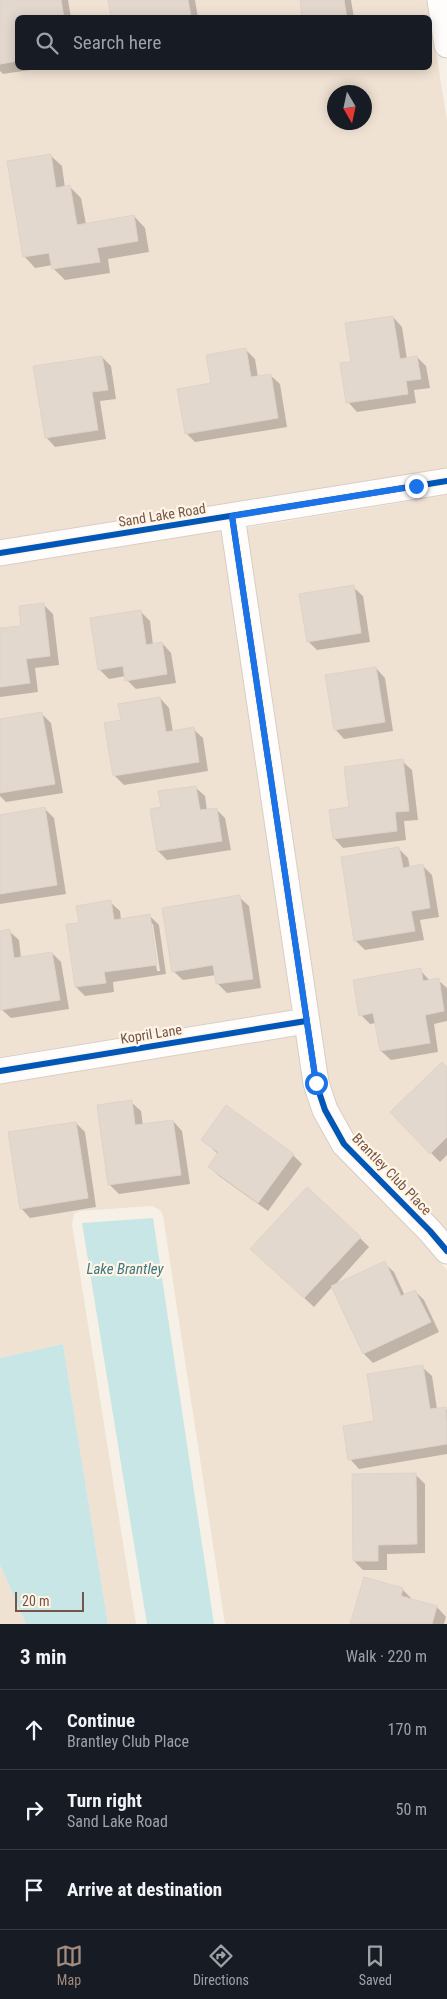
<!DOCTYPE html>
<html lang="en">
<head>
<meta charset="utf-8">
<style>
	:root { --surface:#171b24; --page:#20242c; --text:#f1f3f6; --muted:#9ea1a6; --line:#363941; --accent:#a28b7f }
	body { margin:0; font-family:"Roboto Condensed",sans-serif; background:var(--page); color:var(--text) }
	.compass { position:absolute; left:327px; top:85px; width:45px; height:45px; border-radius:50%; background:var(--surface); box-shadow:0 2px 12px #0003; rotate:171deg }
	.scale { position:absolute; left:15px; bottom:12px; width:69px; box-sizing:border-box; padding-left:5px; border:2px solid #745547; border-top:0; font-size:14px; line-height:18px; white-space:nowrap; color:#745547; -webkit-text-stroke:4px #fff5e7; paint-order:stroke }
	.stop { position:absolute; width:15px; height:15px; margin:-11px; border:4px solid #1a73e8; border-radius:50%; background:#fff }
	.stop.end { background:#1a73e8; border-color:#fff; box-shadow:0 1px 5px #0008 }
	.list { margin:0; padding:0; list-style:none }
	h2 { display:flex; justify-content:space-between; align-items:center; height:65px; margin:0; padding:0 20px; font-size:21px }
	h2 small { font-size:16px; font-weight:400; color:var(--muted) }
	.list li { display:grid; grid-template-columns:32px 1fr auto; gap:15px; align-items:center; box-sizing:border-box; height:80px; padding:0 20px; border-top:1px solid var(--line) }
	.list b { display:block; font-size:19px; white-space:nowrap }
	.list p { margin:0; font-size:16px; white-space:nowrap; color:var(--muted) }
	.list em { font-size:16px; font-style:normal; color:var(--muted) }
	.icon { flex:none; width:28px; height:28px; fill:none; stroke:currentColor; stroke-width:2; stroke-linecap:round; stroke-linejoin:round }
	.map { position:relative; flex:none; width:447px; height:1624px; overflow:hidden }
	.search { position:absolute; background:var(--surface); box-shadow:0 2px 12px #0003; left:15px; right:15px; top:15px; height:55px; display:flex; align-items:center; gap:12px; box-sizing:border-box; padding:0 18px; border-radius:8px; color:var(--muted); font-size:19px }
	.sheet { height:305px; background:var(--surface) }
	nav { display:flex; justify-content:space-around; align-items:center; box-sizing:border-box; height:70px; border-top:1px solid var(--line); background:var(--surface); font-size:14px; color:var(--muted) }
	nav a { display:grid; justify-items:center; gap:2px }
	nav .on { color:var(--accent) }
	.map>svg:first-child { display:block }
	.residential { fill:#f0e2d3; fill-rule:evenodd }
	.water { fill:#c8e6e6 }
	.shadow { fill:#0003; fill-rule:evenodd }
	.building { fill:#e3d8ce; stroke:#dfd2c9 }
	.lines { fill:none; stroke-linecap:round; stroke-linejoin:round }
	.minor-casing { stroke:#d8cdc5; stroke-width:27 }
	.minor { stroke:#fefdfb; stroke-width:25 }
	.cycleway-casing { stroke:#fff5e7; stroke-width:9 }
	.cycleway { stroke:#0057b8; stroke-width:6 }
	.route { stroke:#1a73e8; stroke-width:6 }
	.labels { text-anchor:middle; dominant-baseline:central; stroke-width:4.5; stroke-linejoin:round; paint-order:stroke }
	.street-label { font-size:14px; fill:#745547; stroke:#fff5e7 }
	.water-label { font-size:15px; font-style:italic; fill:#3d7881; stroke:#fff5e7 }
</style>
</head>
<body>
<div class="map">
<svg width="447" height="1624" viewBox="0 0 447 1624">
	<rect width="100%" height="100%" fill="#f7f0e6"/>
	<path class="residential" d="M0,0H428L447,121V468L0,540ZM18,18H430V68H18ZM334,92H364V122H334Z
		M447,495V1232L353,1136L335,1105L328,1080L245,528Z
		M222,531L292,1010L0,1057V566Z
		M297,1036L313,1114L334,1151L421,1240L447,1270V1624H225L163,1216L160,1210L152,1206L80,1211L74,1214L72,1224L136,1624H108L63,1344L0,1358V1084Z
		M0,1565L26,1624H0Z"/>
	<path class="water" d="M153,1218L214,1624H147L82,1223Z
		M63,1344L108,1624H26L0,1565V1358Z"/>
	<path class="shadow" d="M0,0H68L71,18H18V68H43L3,74L0,71Z
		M110,0H195L198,18H112Z
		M301,0H351L354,18H304Z
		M50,155L62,166L65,188L70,187L81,198L86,224L134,216L145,228L149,252L108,259L110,273L65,280L54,269L53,265L35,268L24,256Z
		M393,317L402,327L407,359L417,357L426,366L430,388L414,390L416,403L357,412L348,402L352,363Z
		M246,350L255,359L258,377L270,375L280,384L287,427L195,442L186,433L212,384Z
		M102,357L111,366L116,399L100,401L106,439L55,447L46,437Z
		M353,587L363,596L370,642L317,650L308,641Z
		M43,604L53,614L59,665L35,668L38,692L0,697V630L22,627Z
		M140,611L150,621L153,645L162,643L171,653L176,683L136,689L127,680L126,676L109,679L99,669Z
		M376,668L385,678L393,731L344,739L335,729Z
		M160,698L169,708L173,732L193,729L203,738L208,771L124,785L114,775L123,721Z
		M41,713L51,723L63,793L6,802L0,796V721Z
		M402,761L412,770L418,820L404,821L406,840L343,848L334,838L351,808Z
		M195,787L205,796L207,810L216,809L225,818L231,850L167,860L158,851L152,810L162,808Z
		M45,809L54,818L66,894L0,904V816Z
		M399,849L408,858L410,868L422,865L432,875L439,917L420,920L424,940L365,950L356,941Z
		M239,897L249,906L261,988L227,993L218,984L216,975L183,980L173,971Z
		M110,902L120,911L121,920L150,916L159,925L166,974L113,982L114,992L85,996L76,987L67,926L80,924ZM150,924H153L160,971H157Z
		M9,931L19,940L21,958L52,953L61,962L69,1009L11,1018L1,1009L0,932Z
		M420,970L430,981L438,980L447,988V1021L434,1024L438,1052L391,1060L381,1051L376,1023L370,1024L361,1015Z
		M447,1069V1155L440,1162L391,1112Z
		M131,1102L141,1111L143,1126L173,1121L182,1131L190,1184L119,1194L110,1185L98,1107Z
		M76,1123L85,1132L96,1207L30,1218L21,1208Z
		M203,1140L293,1155L302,1164L268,1211L219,1176L209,1167L218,1154Z
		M360,1238L369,1247L333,1287L384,1263L394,1272L405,1296L415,1291L424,1300L439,1332L373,1363L364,1354L332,1287L314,1307L261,1258Z
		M422,1367L432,1376L437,1409L445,1408L447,1410V1454L359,1469L350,1459L376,1422Z
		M415,1474L425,1484V1553L387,1554V1570H363L354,1561Z
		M402,1589L411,1598V1600L437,1607L446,1617L444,1624H351Z"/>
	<path class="building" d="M0,0H61L64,18H18V61L0,64Z
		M108,0H188L191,16L111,18Z
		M300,0H344L347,18H302Z
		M51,154L56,188L70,185L77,225L134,215L138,241L97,248L100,262L52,269L49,253L23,257L7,161Z
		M393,316L400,359L417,356L421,379L406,381L408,394L346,403L340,363L351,362L345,323Z
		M246,348L251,377L271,374L278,418L185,434L177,389L211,383L206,355Z
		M102,356L108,390L92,392L98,430L45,438L33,366Z
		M354,585L361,633L307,642L299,594Z
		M44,603L50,656L26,659L30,683L0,687V628L21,626L19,606Z
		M141,610L146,645L162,642L167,674L125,681L123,666L98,670L90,618Z
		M376,667L385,722L334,730L325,675Z
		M160,697L166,732L194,727L199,762L113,776L104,723L121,720L118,704Z
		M42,712L55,784L0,793V719Z
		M403,759L409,811L395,812L397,831L333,839L329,810L349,807L344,767Z
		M196,786L200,810L217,808L222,841L157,851L150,809L161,807L158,791Z
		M45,807L57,885L0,894V815Z
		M399,847L403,868L423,864L430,908L411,911L415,931L354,941L341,857Z
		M240,895L253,979L216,984L213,965L172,972L162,908Z
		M111,900L114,920L150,914L157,965L104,972L106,983L75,987L66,924L79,923L76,906Z
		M10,929L14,958L52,952L60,1000L0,1010V931Z
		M421,968L423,981L439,978L444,1011L425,1015L430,1043L380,1051L373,1013L359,1016L353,980Z
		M442,1062L447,1067V1137L430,1154L390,1112Z
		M132,1100L135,1125L173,1120L181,1175L108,1185L97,1105Z
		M226,1105L294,1154L258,1203L208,1167L218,1152L201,1140Z
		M76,1122L88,1198L20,1209L8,1132Z
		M307,1187L361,1237L304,1298L250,1249Z
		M385,1261L401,1296L415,1290L431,1322L363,1354L331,1286Z
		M423,1365L430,1409L446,1407L447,1444L348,1460L343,1426L374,1421L367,1374Z
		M416,1473L417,1544L378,1545V1561H353L352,1474Z
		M364,1577L403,1588L401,1596L437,1606L432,1624H350Z"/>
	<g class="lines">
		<defs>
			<path id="minor" d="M440,0L447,45
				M232,516L316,1083L325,1110L344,1144L430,1231L447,1251
				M0,553L447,481
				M0,1071L306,1021"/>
		</defs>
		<use href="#minor" class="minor-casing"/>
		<use href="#minor" class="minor"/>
		<defs>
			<path id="cycleway" d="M232,516L316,1083L325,1110L344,1144L430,1231L447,1251
				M0,553L447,481
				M0,1071L306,1021"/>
		</defs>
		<use href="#cycleway" class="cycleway-casing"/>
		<use href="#cycleway" class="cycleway"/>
	</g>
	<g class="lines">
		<path class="route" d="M316,1083L232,516L416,486"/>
	</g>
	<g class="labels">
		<g class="street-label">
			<text transform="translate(162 515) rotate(-9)">Sand Lake Road</text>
			<text transform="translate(151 1034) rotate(-9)">Kopril Lane</text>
			<text transform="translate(392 1174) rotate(46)">Brantley Club Place</text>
		</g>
		<g class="water-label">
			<text x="125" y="1269">Lake Brantley</text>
		</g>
	</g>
</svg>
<svg class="compass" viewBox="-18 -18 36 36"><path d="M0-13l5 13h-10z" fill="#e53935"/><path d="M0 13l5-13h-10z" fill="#9ea1a6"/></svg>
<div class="scale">20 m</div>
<div class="stop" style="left:316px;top:1083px"></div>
<div class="stop end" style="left:416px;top:486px"></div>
<div class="search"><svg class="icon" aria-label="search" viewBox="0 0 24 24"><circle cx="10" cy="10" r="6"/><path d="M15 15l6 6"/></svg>Search here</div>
</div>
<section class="sheet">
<h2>3 min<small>Walk · 220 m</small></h2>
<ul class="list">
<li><svg class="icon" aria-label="ahead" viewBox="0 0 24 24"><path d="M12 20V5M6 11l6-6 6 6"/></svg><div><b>Continue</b><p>Brantley Club Place</p></div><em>170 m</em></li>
<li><svg class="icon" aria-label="right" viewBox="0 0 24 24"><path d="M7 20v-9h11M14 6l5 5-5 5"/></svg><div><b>Turn right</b><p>Sand Lake Road</p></div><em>50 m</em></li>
<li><svg class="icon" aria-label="arrive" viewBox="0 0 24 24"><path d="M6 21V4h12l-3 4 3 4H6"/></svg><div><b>Arrive at destination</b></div></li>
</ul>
</section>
<nav>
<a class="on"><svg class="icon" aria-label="map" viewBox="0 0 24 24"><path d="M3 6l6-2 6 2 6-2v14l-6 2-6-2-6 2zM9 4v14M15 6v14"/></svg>Map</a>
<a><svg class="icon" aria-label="directions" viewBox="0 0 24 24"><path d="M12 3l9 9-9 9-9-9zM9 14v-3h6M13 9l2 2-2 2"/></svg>Directions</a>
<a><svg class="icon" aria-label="saved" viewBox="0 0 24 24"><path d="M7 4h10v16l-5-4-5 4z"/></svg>Saved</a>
</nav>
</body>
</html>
